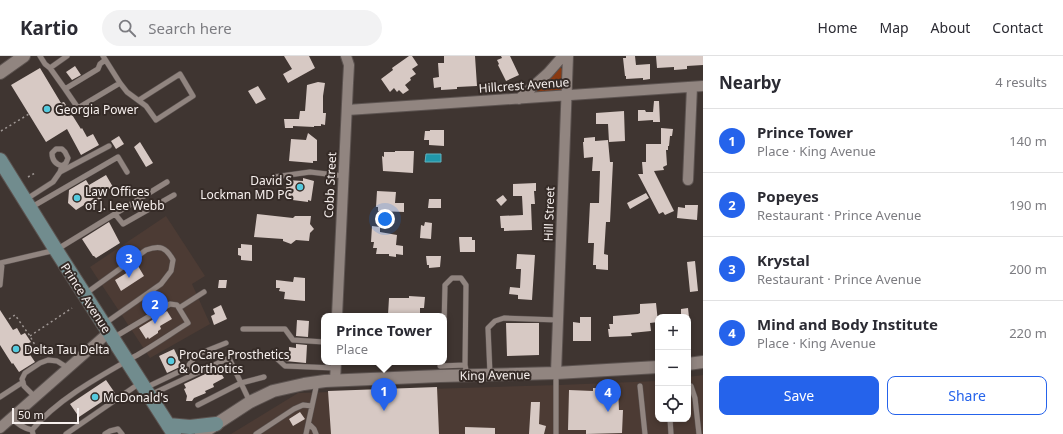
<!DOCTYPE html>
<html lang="en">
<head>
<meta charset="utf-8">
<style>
	:root { --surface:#fff; --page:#f2f2f3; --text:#2b2b33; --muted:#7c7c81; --line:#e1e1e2; --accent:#2563eb }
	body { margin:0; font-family:"Noto Sans",sans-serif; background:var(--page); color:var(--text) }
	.controls { position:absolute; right:12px; bottom:12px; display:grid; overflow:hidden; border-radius:8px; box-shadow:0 2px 6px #0003 }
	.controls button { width:36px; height:36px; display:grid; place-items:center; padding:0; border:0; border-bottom:1px solid var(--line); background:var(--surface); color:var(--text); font:20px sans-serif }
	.scale { position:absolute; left:12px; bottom:10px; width:67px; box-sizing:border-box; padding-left:4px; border:2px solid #f7f0ee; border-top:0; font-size:11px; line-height:14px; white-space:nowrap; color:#f7f0ee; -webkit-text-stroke:3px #352b27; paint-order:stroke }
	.you { position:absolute; left:385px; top:163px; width:14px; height:14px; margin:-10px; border:3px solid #fff; border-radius:50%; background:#1a73e8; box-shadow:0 0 0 6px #1a73e833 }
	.badge { display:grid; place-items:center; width:26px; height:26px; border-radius:50%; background:var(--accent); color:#fff; font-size:13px; font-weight:700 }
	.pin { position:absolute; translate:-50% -33px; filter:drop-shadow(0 1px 2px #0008) }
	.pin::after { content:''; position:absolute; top:21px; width:14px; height:12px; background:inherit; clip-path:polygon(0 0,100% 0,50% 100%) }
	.popup { position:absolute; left:321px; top:257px; width:126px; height:52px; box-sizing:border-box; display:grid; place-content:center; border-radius:8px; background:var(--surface); filter:drop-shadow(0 1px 3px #0005); font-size:13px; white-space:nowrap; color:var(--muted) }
	.popup b { font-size:15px; color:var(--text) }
	.popup::after { content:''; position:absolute; left:50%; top:100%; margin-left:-8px; border:8px solid transparent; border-top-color:var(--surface) }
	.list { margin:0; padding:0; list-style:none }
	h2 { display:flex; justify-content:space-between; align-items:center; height:52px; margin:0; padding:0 16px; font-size:17px }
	h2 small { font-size:13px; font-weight:400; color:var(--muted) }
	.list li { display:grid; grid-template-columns:26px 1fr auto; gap:12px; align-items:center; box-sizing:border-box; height:64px; padding:0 16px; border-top:1px solid var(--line) }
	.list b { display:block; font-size:15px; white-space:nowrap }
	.list p { margin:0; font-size:13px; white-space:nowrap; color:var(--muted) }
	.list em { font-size:13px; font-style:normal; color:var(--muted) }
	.actions { display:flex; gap:8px; padding:12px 16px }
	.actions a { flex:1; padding:9px 0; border:1px solid var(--accent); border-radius:8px; text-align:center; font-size:14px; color:var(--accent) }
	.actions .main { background:var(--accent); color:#fff }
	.icon { flex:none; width:22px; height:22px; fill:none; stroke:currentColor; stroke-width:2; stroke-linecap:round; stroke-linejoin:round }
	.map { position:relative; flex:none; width:703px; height:378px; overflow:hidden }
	header { display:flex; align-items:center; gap:24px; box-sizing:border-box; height:56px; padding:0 20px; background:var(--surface); border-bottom:1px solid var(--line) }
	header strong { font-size:19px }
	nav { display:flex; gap:22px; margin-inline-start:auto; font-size:14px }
	.search { width:280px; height:36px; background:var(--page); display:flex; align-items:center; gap:10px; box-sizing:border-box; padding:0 14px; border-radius:22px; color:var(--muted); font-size:15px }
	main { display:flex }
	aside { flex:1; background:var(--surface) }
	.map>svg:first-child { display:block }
	.built { fill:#4c3b34 }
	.green { fill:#893911 }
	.water { fill:#2197aa; stroke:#61b2be }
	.building { fill:#d7c9c4 }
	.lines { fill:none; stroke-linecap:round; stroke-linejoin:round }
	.service-casing { stroke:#5c5350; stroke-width:6 }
	.minor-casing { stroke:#5c5350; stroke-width:12 }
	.tertiary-casing { stroke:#5c5350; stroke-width:14 }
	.secondary-casing { stroke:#5c5350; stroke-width:16 }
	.path { stroke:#9f9794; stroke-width:1.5; stroke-dasharray:2 3; stroke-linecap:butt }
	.service { stroke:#918580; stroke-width:5 }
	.minor { stroke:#918580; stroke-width:10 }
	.tertiary { stroke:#918580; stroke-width:12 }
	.secondary { stroke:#718c8e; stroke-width:14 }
	.poi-dot { fill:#55cadf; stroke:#352b27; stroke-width:1.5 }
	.labels { text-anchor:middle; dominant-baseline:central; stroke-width:4; stroke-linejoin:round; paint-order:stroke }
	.street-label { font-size:12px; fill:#f7f0ee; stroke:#352b27 }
	.poi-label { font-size:12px; fill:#f7f0ee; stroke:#352b27; text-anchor:start }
</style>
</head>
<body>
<header>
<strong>Kartio</strong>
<div class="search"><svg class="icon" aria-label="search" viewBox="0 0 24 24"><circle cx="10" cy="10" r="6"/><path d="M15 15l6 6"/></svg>Search here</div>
<nav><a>Home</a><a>Map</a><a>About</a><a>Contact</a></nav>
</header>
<main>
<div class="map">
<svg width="703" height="378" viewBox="0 0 703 378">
	<rect width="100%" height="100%" fill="#3f3531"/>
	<path class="built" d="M166,160L205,220L192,228L210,268L150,302L90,211Z
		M703,319V378H231L298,337L559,329L658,325V363H688V321Z"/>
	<path class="green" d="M560,11L563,14L562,33L560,35L536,37L535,34L557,12Z"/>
	<path class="water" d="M426,98H441V106H425Z"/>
	<path class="building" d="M284,0H309L315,12L288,27L283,18L292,13Z
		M409,0H412L418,9L412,13L416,18L410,22L411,24L405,29L409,34L403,38L399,34L397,36L394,32L390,36L381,23L393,14L392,12Z
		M444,0H475L477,30L457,31V33L441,34V31L434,32L433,22L439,21L438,7H444Z
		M501,0H510L519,19L506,25L498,9L499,8L497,4L502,2Z
		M626,0H635L636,9L650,8V23L643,24V22L626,23V20H625L623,2H626Z
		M656,0H703V9L687,10V13L674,14V11L657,12Z
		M75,10L81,19L72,24L66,16Z
		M40,12L61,47L64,46L81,73L82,72L87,81L93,78L99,89L81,99L67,73L46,86L11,29Z
		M318,26L325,27L323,40V57H326L325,69L321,68V70H314V71L293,70V72H285L284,63H299L300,55H305L307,29Z
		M258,30L266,43L256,48L248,35Z
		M654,45H659L660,66H653V64L638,65V54H645L646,56H653Z
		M624,55L625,85L609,86L608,68H596V57Z
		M661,72L673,73L672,80H670L669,90H668V94H666L667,109L663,111L664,114L654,115L674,155L665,159L663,156L659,158L638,118H643L642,106H646V88H661Z
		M430,74H444V90L429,89V84H424L425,75H430Z
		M308,77L317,84V105H313V107L289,105L291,83L306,84Z
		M119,80L124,88L116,93L111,85Z
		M595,81V85L608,84L610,106H613L610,166H606L604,198L608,199V214L596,213V209H593L594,187H588L590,147H599L600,115H592L593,101L584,102L583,86H584V82Z
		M140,86L153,107L146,111L134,91Z
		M395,95H414L413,117L383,115L382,100L384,101V96H395Z
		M106,119L113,131L100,139L102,142L94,147L92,144L76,154L68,147L69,134L86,124L89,129Z
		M303,122L314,125L311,145L308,144V146L285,143L287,124L303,125Z
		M536,127V135H534L535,148H531L532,174L504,175V172H501L500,160L523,159L522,140H513V128Z
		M377,135L396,136L395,147H404V156L378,155V151H376Z
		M646,137L649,142L630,153L627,147Z
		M503,139L507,144L501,150L496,144Z
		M429,143H441V152H428Z
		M685,149H698L697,164L677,162L678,151L685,152Z
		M257,158L293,162L295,160H311L310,168L314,173L310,177L309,185L296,184L291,188L283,185V183L254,181Z
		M109,166L120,187L96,202L94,200H93L82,183Z
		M425,166L432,167L431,183L420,182L421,169L424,170Z
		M372,170L380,171V176L397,179L396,189L403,190V199L396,198V201L389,200V198H376L377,192H373L374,186H371Z
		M459,181H472V184H475V196H460Z
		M241,188L252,189V205L241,204V200L238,199V192H241Z
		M517,198L535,199L532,244L518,243V239L509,238L510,231L520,232L521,213H516Z
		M426,200H441L440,211L429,212V209H427Z
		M695,205L698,235L690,236L687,206Z
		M138,210L144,220L121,235L115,224Z
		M294,221L305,222V245L284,243L285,236L279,235L280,232H276V224L293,226Z
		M219,224H227L226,232H218Z
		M409,240L425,241L424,252H420V260H390L388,259L389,242H409Z
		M656,247L658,266L650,267L651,275L631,277L632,280L609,281L608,273H610L609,268H613V260L638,258L640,257V248Z
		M221,249L227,263L214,269L211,260L215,258L213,253Z
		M688,252L689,261H681V253Z
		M0,254L13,274L17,272L21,279L25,277L31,286L27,288L32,295L29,297L35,306L19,316L13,307L12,308L0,289Z
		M167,255L172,263L160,270L161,273L158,275V277L149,283L148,281L146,283L139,272Z
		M580,261H591V285H573V266L580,267Z
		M297,264L309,265L308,281L296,280Z
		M506,267H539V299L507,300Z
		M296,288L307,289L306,307L285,305L286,297H289V291L296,292Z
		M174,293L182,310L167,317L159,300Z
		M218,312L224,322L213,328L214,331L205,335L206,337L194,342L192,345H186L187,340L184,333L186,332L184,328Z
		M106,324L115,337L79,361L70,348Z
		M437,331L439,378H331L328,335Z
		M593,332L618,333L619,354H623L622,377L586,378V374H568L569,334L593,335Z
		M531,346H540L539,368L546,370L544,378H529Z
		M300,356L305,363L293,370L289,363Z
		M465,371L495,372V378H465Z"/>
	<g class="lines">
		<defs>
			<path id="service" d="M40,0L45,8L50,12L67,0
				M103,0L120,27L127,36L146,50L156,64L193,40L180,18L139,44
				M50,12L65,33L98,13L100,8L105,4
				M65,33L78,52L120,27
				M60,116L109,90
				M274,121L310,116L344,120
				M25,144L53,126L60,116L62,110L66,107L68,102L65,96L62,93H56L52,97C52,104 55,108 62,110
				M30,152L118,101L127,116
				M115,158L123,168L174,139
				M0,207L56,194L167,126
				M0,229L2,208
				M85,238L146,194C160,189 166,191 173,204L171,215L161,228L104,268
				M179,252L204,236
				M444,270L445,229L452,222H461L466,229L465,309L467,319
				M243,273H285L293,284L324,286
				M252,300H274L285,310L335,312
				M440,310L465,309
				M556,317V378
				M490,318L488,272L495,265L504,262L558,264
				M640,330L645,378
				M691,330L695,342L699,378
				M145,332L187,312L196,299L226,287
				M150,339L229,302L250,346
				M0,341L23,326
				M35,341L24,330L22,323L25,317L40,307L48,304L57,305L68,312
				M198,349L241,327L264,321
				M12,362C18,369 23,372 32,374
				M670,363L671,378
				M309,368L314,373L316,378
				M33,378L32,374C58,342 104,318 139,298C156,288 172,277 188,267L177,249L170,248L113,282
				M66,378L140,327
				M105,378L110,375L118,373L122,378
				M256,378L294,353L303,349L312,350
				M306,378L317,327"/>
			<path id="minor" d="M519,43L548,17L563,0
				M347,54L703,30
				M688,124L692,31
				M337,260L348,27L349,9L346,0
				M556,317L568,0
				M335,325L336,306
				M0,372L108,277"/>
			<path id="tertiary" d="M0,17L24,0
				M688,308L703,306
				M201,378L250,346L273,335L304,328L325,325L440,320L556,317L658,311"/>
			<path id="secondary" d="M0,104L56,194L174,378
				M168,369L190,371L216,368"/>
		</defs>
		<use href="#service" class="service-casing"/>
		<use href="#minor" class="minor-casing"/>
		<use href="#tertiary" class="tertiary-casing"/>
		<use href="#secondary" class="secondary-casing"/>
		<path class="path" d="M1,75L29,58
			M28,121L35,117
			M9,263L15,259L30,280L41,300
			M30,280L72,252"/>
		<use href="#service" class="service"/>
		<use href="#minor" class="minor"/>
		<use href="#tertiary" class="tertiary"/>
		<use href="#secondary" class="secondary"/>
	</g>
	<g class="poi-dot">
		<circle cx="47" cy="53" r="4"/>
		<circle cx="300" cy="131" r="4"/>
		<circle cx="77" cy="142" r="4"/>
		<circle cx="16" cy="293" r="4"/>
		<circle cx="171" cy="305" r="4"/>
		<circle cx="95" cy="341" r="4"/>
	</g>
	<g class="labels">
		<g class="street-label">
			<text transform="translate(524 29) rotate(-4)">Hillcrest Avenue</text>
			<text transform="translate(330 129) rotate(-87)">Cobb Street</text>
			<text transform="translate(549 158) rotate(-88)">Hill Street</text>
			<text transform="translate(86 242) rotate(57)">Prince Avenue</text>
			<text transform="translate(495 319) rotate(-1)">King Avenue</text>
		</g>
		<g class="poi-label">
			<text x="55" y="53">Georgia Power</text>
			<text x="292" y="124" text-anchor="end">David S<tspan x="292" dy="14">Lockman MD PC</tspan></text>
			<text x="85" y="135">Law Offices<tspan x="85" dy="14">of J. Lee Webb</tspan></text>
			<text x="24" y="293">Delta Tau Delta</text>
			<text x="179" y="298">ProCare Prosthetics<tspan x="179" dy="14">&amp; Orthotics</tspan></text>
			<text x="103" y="341">McDonald's</text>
		</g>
	</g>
</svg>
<div class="controls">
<button>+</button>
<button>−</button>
<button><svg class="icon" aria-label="locate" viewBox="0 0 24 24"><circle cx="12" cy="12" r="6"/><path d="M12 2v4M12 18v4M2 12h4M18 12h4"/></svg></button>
</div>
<div class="scale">50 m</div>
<div class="you"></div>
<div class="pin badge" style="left:384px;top:355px">1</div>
<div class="popup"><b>Prince Tower</b>Place</div>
<div class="pin badge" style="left:155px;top:268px">2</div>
<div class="pin badge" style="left:129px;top:222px">3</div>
<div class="pin badge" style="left:608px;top:356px">4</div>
</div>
<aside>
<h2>Nearby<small>4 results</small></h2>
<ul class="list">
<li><span class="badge">1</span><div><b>Prince Tower</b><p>Place · King Avenue</p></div><em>140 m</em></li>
<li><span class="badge">2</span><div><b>Popeyes</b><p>Restaurant · Prince Avenue</p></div><em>190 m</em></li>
<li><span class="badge">3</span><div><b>Krystal</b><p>Restaurant · Prince Avenue</p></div><em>200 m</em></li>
<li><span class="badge">4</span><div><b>Mind and Body Institute</b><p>Place · King Avenue</p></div><em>220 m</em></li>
</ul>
<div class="actions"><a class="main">Save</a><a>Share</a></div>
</aside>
</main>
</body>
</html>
